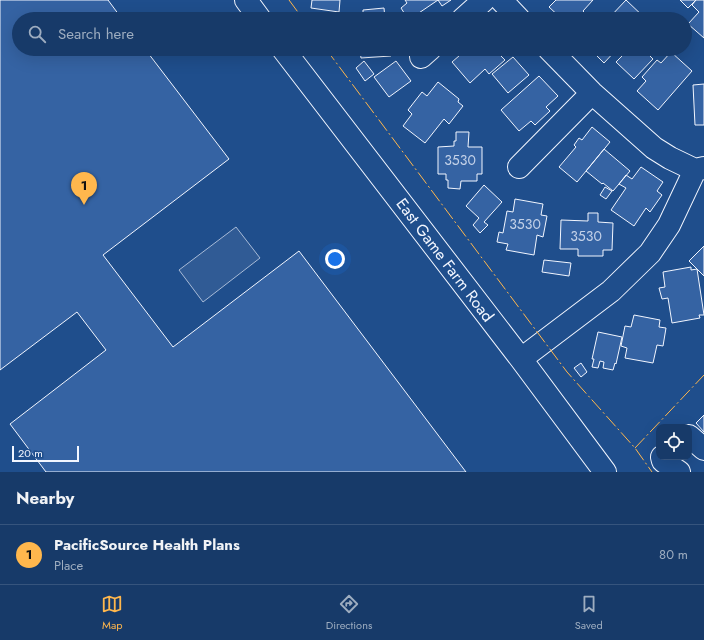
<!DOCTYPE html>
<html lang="en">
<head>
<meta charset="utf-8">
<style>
	:root { --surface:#173a69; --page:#20416f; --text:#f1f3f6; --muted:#9eadc0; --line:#36547d; --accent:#ffb74d }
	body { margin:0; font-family:Jost,sans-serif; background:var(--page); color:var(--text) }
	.controls { position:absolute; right:12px; bottom:12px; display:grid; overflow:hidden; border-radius:8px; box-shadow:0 4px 16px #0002 }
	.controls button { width:36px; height:36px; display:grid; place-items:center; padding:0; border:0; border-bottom:1px solid var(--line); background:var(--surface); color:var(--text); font:20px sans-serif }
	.scale { position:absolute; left:12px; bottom:10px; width:67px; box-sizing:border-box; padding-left:4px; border:2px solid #f2f6ff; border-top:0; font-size:11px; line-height:14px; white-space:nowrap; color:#f2f6ff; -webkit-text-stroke:3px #1f4e8c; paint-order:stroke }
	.you { position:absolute; left:335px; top:259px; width:14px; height:14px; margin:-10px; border:3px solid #fff; border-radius:50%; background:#1a73e8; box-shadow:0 0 0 6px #1a73e833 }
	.badge { display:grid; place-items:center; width:26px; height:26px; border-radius:50%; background:var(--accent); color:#111; font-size:13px; font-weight:700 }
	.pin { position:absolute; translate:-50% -33px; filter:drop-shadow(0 1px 2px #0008) }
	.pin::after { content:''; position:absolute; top:21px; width:14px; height:12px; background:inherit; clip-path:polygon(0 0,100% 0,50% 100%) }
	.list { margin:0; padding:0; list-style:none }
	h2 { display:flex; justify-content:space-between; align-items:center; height:52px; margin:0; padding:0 16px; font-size:17px }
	h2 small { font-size:13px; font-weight:400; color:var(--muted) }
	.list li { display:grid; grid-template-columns:26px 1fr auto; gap:12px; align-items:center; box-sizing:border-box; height:60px; padding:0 16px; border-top:1px solid var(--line) }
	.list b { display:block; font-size:15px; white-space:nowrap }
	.list p { margin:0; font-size:13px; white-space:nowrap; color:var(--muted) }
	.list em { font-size:13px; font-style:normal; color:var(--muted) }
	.icon { flex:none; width:22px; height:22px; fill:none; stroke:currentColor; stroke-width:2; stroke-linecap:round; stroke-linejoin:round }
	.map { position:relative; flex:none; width:704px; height:472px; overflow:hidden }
	.search { position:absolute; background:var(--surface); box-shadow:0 4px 16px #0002; left:12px; right:12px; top:12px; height:44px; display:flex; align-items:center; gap:10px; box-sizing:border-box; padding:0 14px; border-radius:22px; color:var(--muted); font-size:15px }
	.sheet { height:112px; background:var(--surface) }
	nav { display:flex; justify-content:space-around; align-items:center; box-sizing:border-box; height:56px; border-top:1px solid var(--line); background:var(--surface); font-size:11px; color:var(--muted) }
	nav a { display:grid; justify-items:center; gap:2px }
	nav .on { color:var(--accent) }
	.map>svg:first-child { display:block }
	.built { fill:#305b95; stroke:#a8bbd7 }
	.building { fill:#3563a3; stroke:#f2f6ff }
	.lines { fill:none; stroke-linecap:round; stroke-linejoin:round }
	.minor-casing { stroke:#f2f6ff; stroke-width:24 }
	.minor { stroke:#1f4e8c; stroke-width:22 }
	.power { stroke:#ffb74d; stroke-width:1; stroke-dasharray:14 3 2 3; stroke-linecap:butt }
	.labels { text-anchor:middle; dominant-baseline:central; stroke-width:3; stroke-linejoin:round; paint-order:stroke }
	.number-label { font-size:14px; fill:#c3d1e8 }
	.street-label { font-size:16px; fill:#f2f6ff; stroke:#1f4e8c }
</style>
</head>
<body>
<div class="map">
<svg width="704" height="472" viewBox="0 0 704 472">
	<rect width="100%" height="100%" fill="#1f4e8c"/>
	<path class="built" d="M236,227L260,258L203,302L179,270Z"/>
	<path class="building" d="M0,0H108L122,19H19V49H145L229,159L103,255L173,347L299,251L466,472H46L10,424L106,350L77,312L0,370Z
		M312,0H340L339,12L311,8Z
		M405,0H451L442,6L438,0L410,19H408L401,8L407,3Z
		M556,0H593L583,11L586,14L582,19H562L549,7Z
		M626,0L646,19H599L604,13L609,18Z
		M680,0H696L688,8Z
		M696,0H704V38L688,24L699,12L692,5Z
		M384,8L385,19H351V16L363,15V10Z
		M345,49H392H390L391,56L361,58L360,51L345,52Z
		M467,49H509L501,56L505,60L489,74L485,69L470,83L452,62Z
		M590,49H617L604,63Z
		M629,49H643L653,59L634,79L616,62Z
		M671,52L692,71L658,110L637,91L646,81L642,77L657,60L661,63Z
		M513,57L529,75L508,93L492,74Z
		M364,61L374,74L365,81L356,68Z
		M396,61L411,81L389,97L374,77Z
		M539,76L558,96L546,107L550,111L535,125L531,121L519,131L501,110Z
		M438,82L459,99L458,102L463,106L449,124L444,119L425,143L403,126L412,114L408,110L422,92L427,96Z
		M704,84V125H695L693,85Z
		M592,127L610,142L577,182L559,167L576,147L574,145L579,138L582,140Z
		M456,132H469L468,147H482V174H477V181H461L460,189L448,188V180H446V174H438V147L454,146V141H456Z
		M604,149L630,171L613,191L603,183L602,184L586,171Z
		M641,167L663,182L657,191L662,195L650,212L646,208L634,226L611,210L626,188L619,184L626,175L632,179Z
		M484,185L502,202L484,222L488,225L480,233L473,225L479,218L466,206Z
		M605,187L612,191L606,199L600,195Z
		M515,199L543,204L541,215L547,216L543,237L537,235L534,255L506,250L508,244L497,242L499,232L503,233L507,211L513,212Z
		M588,213H598V222L613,223L612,250H603V256H578V249H560L561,220L588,221Z
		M704,246V276L689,261Z
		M544,260L571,263L569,276L542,272Z
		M691,267V270L697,269L704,315H699L700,318L672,323L668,298L662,299L659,288L665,287L663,272Z
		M634,315L660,320L659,327L666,328L663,346L657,345L653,363L625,358L627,348L621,346L625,326L631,327Z
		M598,332L622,337L616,364L615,363L613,370L603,368L604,362L600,361L598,368L592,367L594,359H592Z
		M581,363L587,372L581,377L574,368Z
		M704,415V432L696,423Z"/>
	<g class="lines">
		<defs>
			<path id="minor" d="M246,0L260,19
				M501,0L519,19
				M463,19L484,0
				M283,49L521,359L605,472
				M549,49L592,93L654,148L670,158L695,170L704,168
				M421,57L430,49
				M519,167L592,93
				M521,359L611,291L650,253L669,225L695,170
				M689,436L704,449
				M662,457L663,461L679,472"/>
		</defs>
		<use href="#minor" class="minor-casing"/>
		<use href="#minor" class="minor"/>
		<path class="power" d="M289,0L303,19
			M326,49L567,372L635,448L652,472
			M635,448L704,375"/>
	</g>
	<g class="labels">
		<g class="number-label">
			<text x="460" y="160">3530</text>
			<text x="525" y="224">3530</text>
			<text x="586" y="236">3530</text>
		</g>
		<g class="street-label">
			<text transform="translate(445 260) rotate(53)">East Game Farm Road</text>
		</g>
	</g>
</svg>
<div class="controls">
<button><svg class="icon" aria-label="locate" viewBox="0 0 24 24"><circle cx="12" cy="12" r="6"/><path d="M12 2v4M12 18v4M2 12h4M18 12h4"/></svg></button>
</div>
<div class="scale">20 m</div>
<div class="you"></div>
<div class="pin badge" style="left:84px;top:205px">1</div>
<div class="search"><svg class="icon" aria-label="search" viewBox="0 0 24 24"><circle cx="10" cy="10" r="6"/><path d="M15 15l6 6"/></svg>Search here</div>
</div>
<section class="sheet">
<h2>Nearby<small></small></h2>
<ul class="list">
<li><span class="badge">1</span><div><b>PacificSource Health Plans</b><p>Place</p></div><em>80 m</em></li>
</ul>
</section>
<nav>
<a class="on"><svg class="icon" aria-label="map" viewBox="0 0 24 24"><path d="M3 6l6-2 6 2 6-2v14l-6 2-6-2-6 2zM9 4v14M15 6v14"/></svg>Map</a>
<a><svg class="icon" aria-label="directions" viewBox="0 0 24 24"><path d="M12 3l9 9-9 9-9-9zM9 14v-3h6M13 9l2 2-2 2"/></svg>Directions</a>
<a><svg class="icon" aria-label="saved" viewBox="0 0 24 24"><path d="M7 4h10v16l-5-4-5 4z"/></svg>Saved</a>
</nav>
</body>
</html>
